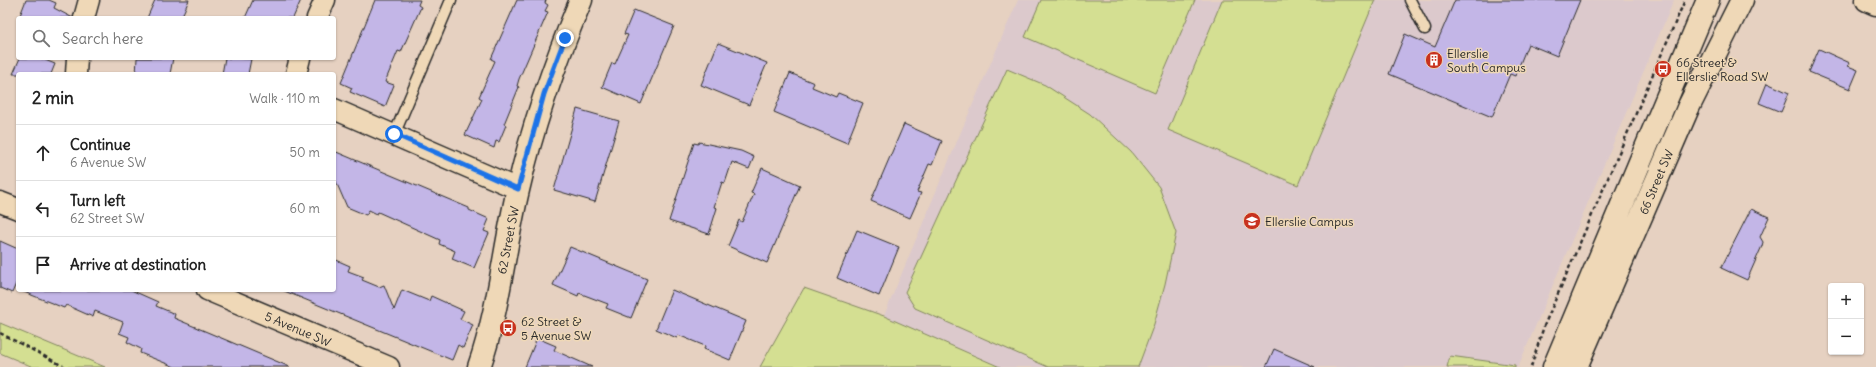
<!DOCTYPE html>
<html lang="en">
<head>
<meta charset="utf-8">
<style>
	:root { --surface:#fff; --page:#f6f6f6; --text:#222; --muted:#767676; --line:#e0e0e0 }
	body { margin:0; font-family:Delius,sans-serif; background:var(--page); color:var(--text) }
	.controls { position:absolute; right:12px; bottom:12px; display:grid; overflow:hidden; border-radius:4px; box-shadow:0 1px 3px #0004 }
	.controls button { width:36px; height:36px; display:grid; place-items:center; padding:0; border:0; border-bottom:1px solid var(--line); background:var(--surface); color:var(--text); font:20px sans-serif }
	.stop { position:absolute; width:12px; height:12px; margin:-9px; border:3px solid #1a73e8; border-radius:50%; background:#fff }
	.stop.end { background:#1a73e8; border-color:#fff; box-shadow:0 1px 4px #0008 }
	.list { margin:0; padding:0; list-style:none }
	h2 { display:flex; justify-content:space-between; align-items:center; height:52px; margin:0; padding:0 16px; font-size:17px }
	h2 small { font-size:13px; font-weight:400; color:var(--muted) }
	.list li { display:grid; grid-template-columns:26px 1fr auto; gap:12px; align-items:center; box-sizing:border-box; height:56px; padding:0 16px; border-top:1px solid var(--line) }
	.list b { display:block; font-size:15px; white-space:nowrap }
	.list p { margin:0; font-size:13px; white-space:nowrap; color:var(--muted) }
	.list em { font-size:13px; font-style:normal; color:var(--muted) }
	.icon { flex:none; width:22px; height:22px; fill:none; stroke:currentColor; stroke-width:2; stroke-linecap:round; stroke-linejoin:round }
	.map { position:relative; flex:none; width:1876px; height:367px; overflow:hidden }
	.search { position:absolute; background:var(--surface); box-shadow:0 1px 3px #0004; left:16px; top:16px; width:320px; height:44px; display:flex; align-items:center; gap:10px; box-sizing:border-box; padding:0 14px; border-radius:4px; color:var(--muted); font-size:15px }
	.panel { position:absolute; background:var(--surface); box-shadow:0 1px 3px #0004; left:16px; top:72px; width:320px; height:220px; border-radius:4px }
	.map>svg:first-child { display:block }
	.built { fill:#dcc9cc }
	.green { fill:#d4df92; stroke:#80855e }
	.building { fill:#c3b6e7; stroke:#2b2b2b }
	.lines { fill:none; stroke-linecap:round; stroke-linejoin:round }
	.service-casing { stroke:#2b2b2b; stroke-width:13 }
	.minor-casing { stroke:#2b2b2b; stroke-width:23 }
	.tertiary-casing { stroke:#2b2b2b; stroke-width:25 }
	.secondary-casing { stroke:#2b2b2b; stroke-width:25 }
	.path { stroke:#2b2b2b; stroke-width:2.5; stroke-dasharray:4 3; stroke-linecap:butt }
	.service { stroke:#efd8b7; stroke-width:10 }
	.minor { stroke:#efd8b7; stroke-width:20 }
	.tertiary { stroke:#efd8b7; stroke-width:22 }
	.secondary { stroke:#efd8b7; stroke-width:22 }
	.route { stroke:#1a73e8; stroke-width:5 }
	.labels { text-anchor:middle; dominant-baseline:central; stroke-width:3; stroke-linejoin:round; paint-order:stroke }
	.poi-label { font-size:12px; fill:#2b2b2b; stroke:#efd8b7; text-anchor:start }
	.street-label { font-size:12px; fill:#2b2b2b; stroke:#efd8b7 }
</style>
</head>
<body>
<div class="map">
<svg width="1876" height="367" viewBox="0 0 1876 367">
	<rect width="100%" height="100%" fill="#e6d1c1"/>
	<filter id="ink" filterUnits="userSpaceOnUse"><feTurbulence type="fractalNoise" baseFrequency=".025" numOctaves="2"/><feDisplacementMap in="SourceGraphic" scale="8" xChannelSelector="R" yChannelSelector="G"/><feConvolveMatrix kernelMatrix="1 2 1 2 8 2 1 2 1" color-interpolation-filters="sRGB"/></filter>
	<g filter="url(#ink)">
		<path class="built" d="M1018,0H1674L1518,367H1000L884,316L963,127Z"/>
		<path class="green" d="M1041,0H1195L1155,93L1025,37Z
			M1222,0H1375L1298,185L1168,130Z
			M1007,69L1045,85L1090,114L1131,152L1159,187L1176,233L1165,284L1154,324L1138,367H1048L915,308L905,292Z
			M804,288L884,316L1000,367H760Z
			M0,323L105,367H33L0,353Z
			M1450,356L1515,365V367H1447Z"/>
		<path class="building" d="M26,0H49L56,3L54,8L73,18H19Z
			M155,0H189L181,18H147Z
			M253,0H301L293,18H245Z
			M375,0H420L418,5L421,7L401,52L398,51L385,82L394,85L385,107L350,92L352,88L341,83Z
			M517,0H546L545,3L548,5L545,11L548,12L519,79L517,86L519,87L504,124L506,125L499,142L496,141L494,148L465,135L482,99L479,97L495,61L491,59Z
			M1455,0H1580L1557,56L1528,44L1515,76L1510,74L1492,117L1389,74L1405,34L1435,47Z
			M634,10L674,26L641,104L602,87L612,63L615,64L628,35L624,34Z
			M718,43L767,63L749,105L701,85Z
			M1819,49L1850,63L1848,66L1858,70L1850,89L1809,72Z
			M20,58H40L55,64L51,74H13Z
			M137,58H173L170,74H136Z
			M225,58L251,59L248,74H222Z
			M790,73L814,83L812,87L836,97L838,93L863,103L847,143L774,112Z
			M1767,83L1789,93L1781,112L1759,103Z
			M577,109L619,121L595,202L554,190Z
			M904,124L942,141L932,165L929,164L917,192L921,193L910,218L871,201Z
			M699,142L741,151L754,157L749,169L732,162L725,183L722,182L714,207L717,208L709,234L669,221L694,143L698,144Z
			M334,151L469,208V210L489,219L484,231L489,233L474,268L452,259L455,251L439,244L440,240L378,212L377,214L369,210L366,215L347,207L334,177Z
			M762,168L800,185L767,263L728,246L739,220L742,222L754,194L751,193Z
			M1751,209L1769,217L1760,237L1763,242L1762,246L1747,280L1721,268Z
			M857,230L899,247L879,296L837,278Z
			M0,241L18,249V279L12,293L0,288Z
			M570,247L647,279L631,318L606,308L608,304L579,293L578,296L553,285Z
			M334,259L350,266L348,271L364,277L362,280L379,287L384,285L394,310L402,290L429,301L431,296L464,311L460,319L473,325L463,348L458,345L452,360L282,290H334Z
			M19,290H131L158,302L156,306L175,314L174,318L290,367H175L140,353L141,349L127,342L129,337L119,333L123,322L95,311L93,317L66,305L64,308Z
			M672,290L746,321L730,360L704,349L705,346L678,335L677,338L656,329Z
			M537,338L556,346L554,350L558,352L592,367H525Z
			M1274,349L1315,367H1266Z"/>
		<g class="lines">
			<defs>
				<path id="service" d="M1410,0L1425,29
					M394,135L451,0"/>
				<path id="minor" d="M84,18L89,0
					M317,18L325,0
					M76,74L77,58
					M296,74L300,58
					M334,109L518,189
					M0,202L18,209
					M207,290L389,367"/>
				<path id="tertiary" d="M479,367C499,310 504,249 518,190C533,124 555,62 581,0"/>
				<path id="secondary" d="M1867,0L1876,4
					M1554,367L1708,0
					M1576,367L1688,108L1742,0"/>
			</defs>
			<use href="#service" class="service-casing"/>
			<use href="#minor" class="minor-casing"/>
			<use href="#tertiary" class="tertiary-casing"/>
			<use href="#secondary" class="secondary-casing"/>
			<path class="path" d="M0,333L65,367
				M1531,367L1544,326L1685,0"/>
			<use href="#service" class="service"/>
			<use href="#minor" class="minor"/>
			<use href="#tertiary" class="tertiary"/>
			<use href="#secondary" class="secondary"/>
		</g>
	</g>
	<g class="lines" filter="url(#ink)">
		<path class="route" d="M394,134L518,189L544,94L565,38"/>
	</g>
	<defs>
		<symbol id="building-disc" viewBox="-11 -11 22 22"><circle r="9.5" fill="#c8321e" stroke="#efd8b7"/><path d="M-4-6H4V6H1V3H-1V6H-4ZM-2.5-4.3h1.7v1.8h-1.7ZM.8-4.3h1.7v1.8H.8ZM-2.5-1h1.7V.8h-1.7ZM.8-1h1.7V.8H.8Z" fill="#fff"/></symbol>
		<symbol id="bus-disc" viewBox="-11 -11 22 22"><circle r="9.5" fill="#c8321e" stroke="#efd8b7"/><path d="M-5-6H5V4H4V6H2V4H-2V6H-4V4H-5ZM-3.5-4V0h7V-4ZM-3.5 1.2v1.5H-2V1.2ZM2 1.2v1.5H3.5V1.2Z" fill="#fff"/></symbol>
		<symbol id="school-disc" viewBox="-11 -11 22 22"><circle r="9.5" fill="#c8321e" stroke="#efd8b7"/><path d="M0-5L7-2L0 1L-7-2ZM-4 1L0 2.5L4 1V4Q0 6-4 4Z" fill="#fff"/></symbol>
	</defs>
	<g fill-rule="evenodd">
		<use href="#building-disc" x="1424" y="50" width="20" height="20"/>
		<use href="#bus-disc" x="1653" y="59" width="20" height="20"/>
		<use href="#school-disc" x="1242" y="211" width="20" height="20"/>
		<use href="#bus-disc" x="498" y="318" width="20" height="20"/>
	</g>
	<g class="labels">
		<g class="poi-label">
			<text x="1447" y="53">Ellerslie<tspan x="1447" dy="14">South Campus</tspan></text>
			<text x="1676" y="62">66 Street &amp;<tspan x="1676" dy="14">Ellerslie Road SW</tspan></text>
			<text x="1265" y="221">Ellerslie Campus</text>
			<text x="521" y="321">62 Street &amp;<tspan x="521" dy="14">5 Avenue SW</tspan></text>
		</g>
		<g class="street-label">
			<text transform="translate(1656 182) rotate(-67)">66 Street SW</text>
			<text transform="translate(508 240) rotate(-79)">62 Street SW</text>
			<text transform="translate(298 329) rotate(23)">5 Avenue SW</text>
		</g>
	</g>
</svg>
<div class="controls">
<button>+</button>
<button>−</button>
</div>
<div class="stop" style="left:394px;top:134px"></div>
<div class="stop end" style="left:565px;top:38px"></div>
<div class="search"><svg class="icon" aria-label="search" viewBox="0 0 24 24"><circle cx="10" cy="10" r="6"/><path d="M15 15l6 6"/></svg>Search here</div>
<section class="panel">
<h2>2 min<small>Walk · 110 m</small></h2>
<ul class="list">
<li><svg class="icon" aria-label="ahead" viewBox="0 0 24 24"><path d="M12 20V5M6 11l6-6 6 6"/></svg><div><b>Continue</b><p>6 Avenue SW</p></div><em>50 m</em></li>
<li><svg class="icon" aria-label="left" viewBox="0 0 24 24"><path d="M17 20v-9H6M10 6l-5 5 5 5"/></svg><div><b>Turn left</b><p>62 Street SW</p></div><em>60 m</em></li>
<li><svg class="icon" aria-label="arrive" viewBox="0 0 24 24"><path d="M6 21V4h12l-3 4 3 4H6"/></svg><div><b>Arrive at destination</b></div></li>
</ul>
</section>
</div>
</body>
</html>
